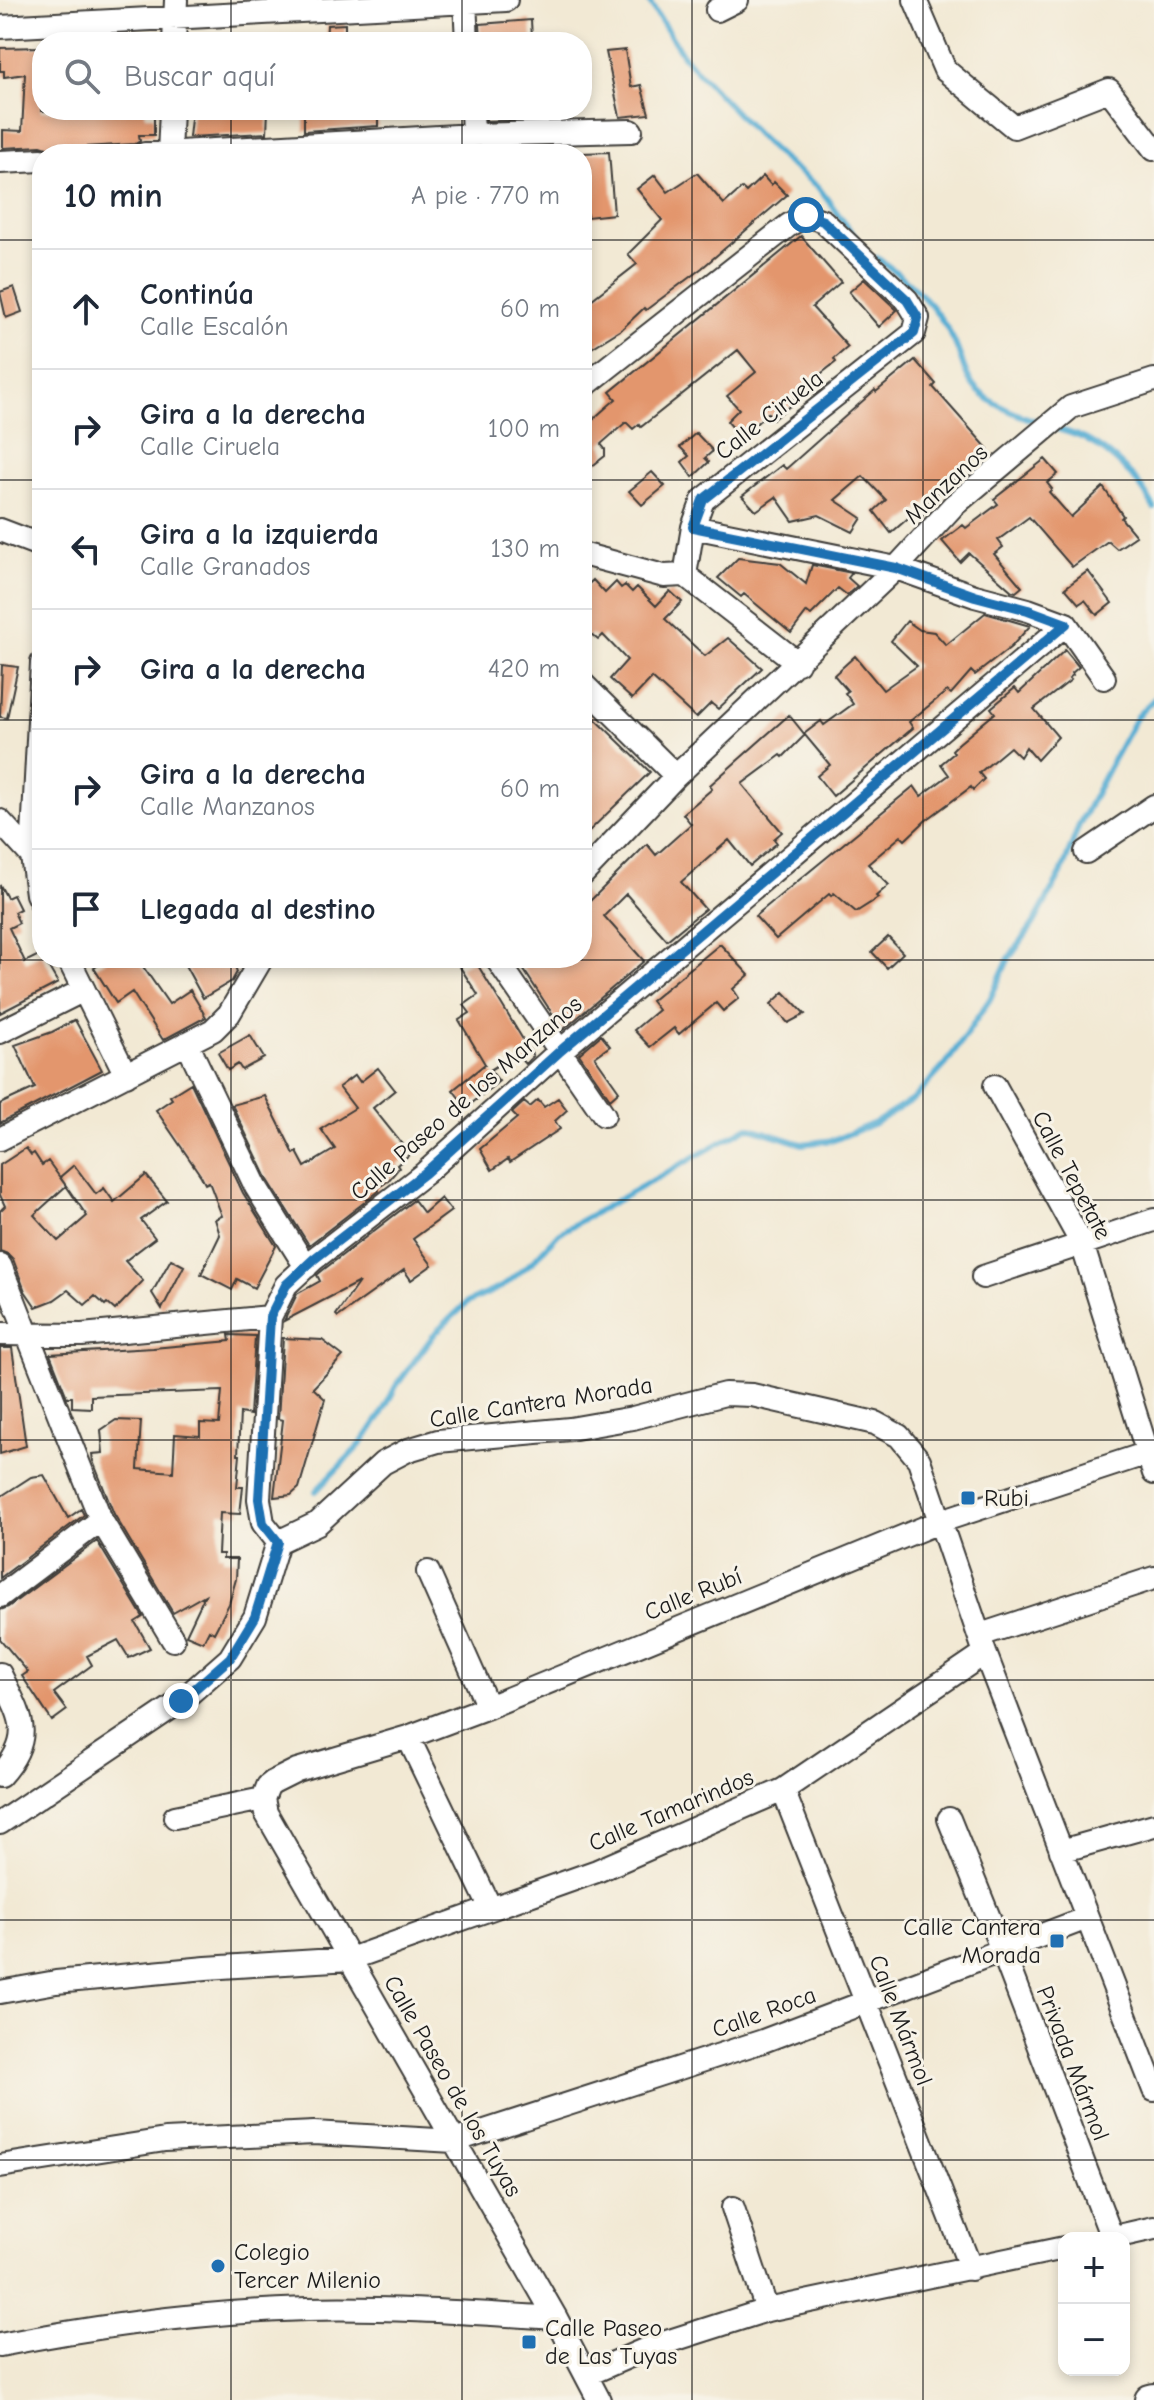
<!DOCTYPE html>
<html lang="es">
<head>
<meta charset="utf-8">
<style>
	:root { --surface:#fff; --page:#f6f6f7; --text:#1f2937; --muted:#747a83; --line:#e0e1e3 }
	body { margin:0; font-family:"Comic Neue",sans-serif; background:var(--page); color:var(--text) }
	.controls { position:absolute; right:24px; bottom:24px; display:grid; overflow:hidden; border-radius:16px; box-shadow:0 4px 12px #0003 }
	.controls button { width:72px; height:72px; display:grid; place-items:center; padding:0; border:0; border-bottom:2px solid var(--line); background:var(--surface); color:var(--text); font:40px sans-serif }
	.stop { position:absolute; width:24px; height:24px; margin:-18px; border:6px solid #1f6fb2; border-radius:50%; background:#fff }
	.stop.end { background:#1f6fb2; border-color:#fff; box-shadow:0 2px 8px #0008 }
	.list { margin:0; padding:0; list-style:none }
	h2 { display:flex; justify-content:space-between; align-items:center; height:104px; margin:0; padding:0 32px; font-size:34px }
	h2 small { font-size:26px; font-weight:400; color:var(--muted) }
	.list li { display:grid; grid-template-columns:52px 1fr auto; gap:24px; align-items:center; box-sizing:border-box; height:120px; padding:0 32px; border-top:2px solid var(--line) }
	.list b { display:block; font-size:30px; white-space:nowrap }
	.list p { margin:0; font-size:26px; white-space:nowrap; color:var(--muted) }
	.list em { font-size:26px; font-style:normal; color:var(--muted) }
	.icon { flex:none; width:44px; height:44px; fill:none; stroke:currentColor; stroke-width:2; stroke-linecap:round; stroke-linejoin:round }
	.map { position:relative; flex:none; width:1154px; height:2400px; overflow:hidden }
	.search { position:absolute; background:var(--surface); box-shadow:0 4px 12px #0003; left:32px; top:32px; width:560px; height:88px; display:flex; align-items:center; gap:20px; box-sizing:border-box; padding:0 28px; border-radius:32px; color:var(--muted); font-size:30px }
	.panel { position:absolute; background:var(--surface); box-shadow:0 4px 12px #0003; left:32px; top:144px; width:560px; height:824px; border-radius:32px }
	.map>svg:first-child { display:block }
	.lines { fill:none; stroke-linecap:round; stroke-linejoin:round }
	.stream { stroke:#57add3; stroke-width:6 }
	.building { fill:#e3966d }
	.minor-casing { stroke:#3c3b38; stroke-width:26 }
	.major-casing { stroke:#3c3b38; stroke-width:34 }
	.minor { stroke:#fff; stroke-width:22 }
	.major { stroke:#fff; stroke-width:30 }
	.route { stroke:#1f6fb2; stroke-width:10 }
	.grid { fill:none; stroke:#1c1c1c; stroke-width:2; stroke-opacity:0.55 }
	.poi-dot { fill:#1f6fb2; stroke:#f7f3e8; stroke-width:3 }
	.labels { text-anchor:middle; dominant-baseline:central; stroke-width:6; stroke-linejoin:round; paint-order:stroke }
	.street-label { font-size:24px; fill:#1c1c1c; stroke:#f7f3e8 }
	.poi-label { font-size:24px; fill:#1c1c1c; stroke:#f7f3e8; text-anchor:start }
</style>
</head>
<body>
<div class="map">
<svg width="1154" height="2400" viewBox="0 0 1154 2400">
	<rect width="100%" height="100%" fill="#f7f3e8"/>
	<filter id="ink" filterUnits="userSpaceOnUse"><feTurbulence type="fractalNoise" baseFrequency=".0125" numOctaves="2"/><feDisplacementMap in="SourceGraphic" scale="16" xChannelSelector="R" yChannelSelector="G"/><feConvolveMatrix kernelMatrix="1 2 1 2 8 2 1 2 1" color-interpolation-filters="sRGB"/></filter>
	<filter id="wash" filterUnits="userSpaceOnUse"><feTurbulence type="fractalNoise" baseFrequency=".006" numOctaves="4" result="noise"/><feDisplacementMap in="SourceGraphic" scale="32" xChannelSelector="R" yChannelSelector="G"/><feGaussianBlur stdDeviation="1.8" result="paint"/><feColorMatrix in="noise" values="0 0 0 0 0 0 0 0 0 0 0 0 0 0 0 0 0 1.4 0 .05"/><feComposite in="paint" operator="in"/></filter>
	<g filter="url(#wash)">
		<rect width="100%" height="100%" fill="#f2e9d4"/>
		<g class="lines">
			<path class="stream" d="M648,0L684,57L759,137L786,162L818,187L855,237
				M877,258C908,280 936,305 953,339C963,359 964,380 982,394C1000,409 1022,416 1044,424
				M1054,428C1064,431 1076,434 1085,439C1112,453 1140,480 1154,508
				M316,1491L361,1444L381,1415L396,1386L436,1332L467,1303L503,1286L532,1262L559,1233L748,1127L802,1144L834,1140L875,1123L914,1099L946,1064L990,999L1008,960L1034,923L1061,874L1079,825L1108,769L1137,716L1154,699"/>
		</g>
		<g id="blocks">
			<path class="building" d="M531,20L532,38L522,39V42H481L480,24Z
				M345,24V42H326L327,25Z
				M42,47L41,111L145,110V116H154V135H139L140,141L135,144L50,149L41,146L3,148V130L22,131L25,74L4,77V71H0V48Z
				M625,50L631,87L641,85L649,114L620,117L606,52Z
				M192,110H268L267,133L189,137Z
				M304,110H378V126L304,131Z
				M486,110H554L555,119L486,121Z
				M609,152L614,214L587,217L582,153Z
				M697,173L724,204L742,188L746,192L763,176L771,185L774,182L787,195L702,268L646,310L644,308L622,329L582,354V307L637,264L628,254L662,220L637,189L655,175L668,192Z
				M801,236L841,282L812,307L848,347L834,359L836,362L800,390L801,392L789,402L791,405L773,419L768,413L741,437L727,421L739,409L727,396L756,372L738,350L641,427L639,424L633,429L626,422L601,444L605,449V456L582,474V407L593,419L616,399L610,392Z
				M864,279L897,310L879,327L849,292Z
				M14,287L22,312L6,318L0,292Z
				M915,360L936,384L933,387L988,449L891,533L874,511L886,500L863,476L835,500L862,518L853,532L819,515L793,521L776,497L756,511L742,496L782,465L786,469L875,390L876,392Z
				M696,433L713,451L705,458L709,462L693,477L682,462L689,456L680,447Z
				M1045,459L1058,474L1047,483L1052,489L1049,492L1071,517L1103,487L1123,516L1121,518L1136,536L1117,549L1108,541L1072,567L1029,517L998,540L1003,547L994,554L1022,587L1016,592L1012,591L969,553L960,562L942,541L963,525L966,528L998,504L994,499Z
				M652,472L665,486L642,505L629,491Z
				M738,558L780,563L806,584L812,565L852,573L848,578L857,586L847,595L838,588L811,615L807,612L791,633L744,594L741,597L718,578Z
				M1088,571L1112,603L1097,615L1085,600L1079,604L1065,588Z
				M593,580L605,593L616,582L621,588L625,585L632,592L637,587L656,606L670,591L682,602L665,619L705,656L728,638L762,668L718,709L711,703L696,718L652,678L632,699L610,679L627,660L603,635L598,640L591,634L582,644V590Z
				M985,613L1030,626L1011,647L975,675L971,671L951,694L947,691L909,722L913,728L833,796L817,776L830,765L804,734L821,721L824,725L853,704L845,693L848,691L834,675L855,656L883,690L917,666L891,641L907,621L920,630L934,632L946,645Z
				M1065,650L1079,667L1072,673L1073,675L1069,678L1071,680L1034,709L1058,737L1037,760L1026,747L1020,757L1010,747L979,773L984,779L973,790L971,787L925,821L905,840L901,836L868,864L889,885L876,896L878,898L856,912L834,893L831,896L829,894L776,939L755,916L914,786L921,796L949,775L941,764L954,753L952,750L958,744L995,713L991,708L1015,688L1019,693Z
				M2,665L18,667L7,718L0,717Z
				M582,706L650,772L582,838Z
				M789,715L805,735L783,757L781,755L742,784L782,832L774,839L777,843L750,866L729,840L681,882L705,909L667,940L626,894L604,916L644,961L563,1030L516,958H582V892L590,901L647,844L656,855L691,824L683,814L712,789L710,785Z
				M0,885L7,898L13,895L20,909L14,912L19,923L9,928L25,962L41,954L58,983L0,1013Z
				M888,937L903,953L887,968L872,952Z
				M720,944L749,975L733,989L739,998L723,1011L716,1003L679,1034L674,1028L650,1047L634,1030L658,1010L651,1001Z
				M109,958H137L169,1004L190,990L206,1017L163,1040L132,992L116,1003L94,968Z
				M181,958H232L237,972L232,981L203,998Z
				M474,959L533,1056L525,1064L516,1054L490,1070L499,1081L471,1104H464L453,1090L485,1064L459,1020L470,1013L464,1005L478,995L460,967Z
				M784,992L805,1014L788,1023L771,1004Z
				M75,1020L102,1070L0,1123V1104L35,1088L15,1045L52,1032Z
				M250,1035L264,1058L242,1070L238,1064L228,1070L218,1053Z
				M601,1035L610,1046L595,1057L619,1091L610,1099L579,1054Z
				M378,1068L395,1090L373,1108L410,1154L397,1165L399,1168L388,1181L378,1188L379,1191L309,1245L268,1180L232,1105L265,1096L294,1154L297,1152L305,1167L335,1149L321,1129L355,1108L339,1087L355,1075L360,1082Z
				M191,1083L243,1193L276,1246L254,1288L237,1279L232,1290L201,1274L220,1235L215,1219L222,1216L209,1182L205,1184L201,1176L156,1110L172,1099L170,1096Z
				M558,1098L567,1110L555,1121L560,1129L510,1162L508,1159L492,1170L480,1149L517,1118L512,1113L524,1102L530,1107L538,1100L544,1107Z
				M26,1148L31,1155L34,1153L42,1165L48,1161L66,1186L34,1215L58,1241L87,1216L60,1177L74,1165L96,1194L104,1188L114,1202L146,1175L167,1201L141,1220L155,1238L125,1261L143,1281L115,1310L107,1303L105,1305L95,1296L85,1305L68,1290L54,1300L36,1307L25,1291L13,1259L8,1254L0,1251V1211L5,1206L0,1195V1165Z
				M441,1198L451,1211L413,1239L432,1265L411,1280L404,1270L338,1317L336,1315L359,1282L284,1321L297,1294L320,1281L317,1275L323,1270L414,1200L424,1213Z
				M171,1259L184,1266L162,1309L152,1293Z
				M229,1335L255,1336L250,1415L240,1413L238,1455H240L237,1487H243L240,1514L220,1513L218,1554H223V1559H237L236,1579L229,1604L214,1633L209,1630L203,1642L186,1635L205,1595L173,1613L114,1514L93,1461L92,1454L103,1453L101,1430L116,1420L141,1421L138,1469L173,1472L175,1434L200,1436V1423L219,1424L222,1391L91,1396V1408L72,1407V1397H67L50,1354L153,1348L230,1341Z
				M283,1338L322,1340L343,1356L313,1388L325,1399L299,1488L291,1495L274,1497L283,1420L278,1419Z
				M0,1348H12L26,1446L0,1454Z
				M44,1475L68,1518L81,1509L84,1515L0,1578V1497L31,1477Z
				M97,1541L143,1617L135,1622L150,1648L129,1658L118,1640L87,1656L92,1665L54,1693L67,1710L52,1721L22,1676L28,1672L0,1639V1610L8,1607Z"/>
		</g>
	</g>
	<g filter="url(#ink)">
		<use href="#blocks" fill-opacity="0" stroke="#3c3b38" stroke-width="2"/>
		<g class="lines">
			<defs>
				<path id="minor" d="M915,0L945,70L1014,127L1109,90L1154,149
					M465,1L467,42
					M717,10L737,0
					M0,27L506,0
					M174,42L176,0
					M472,110L473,135
					M169,153L171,110
					M145,154L473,135L631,131
					M0,162L42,160
					M582,390L588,383L789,225L806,215L823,221L907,300L918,318L914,333L703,500L693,527L685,575
					M693,527L896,568L975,596L1028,610L1066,624L1104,678
					M0,530L42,546
					M582,554L664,576L685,575
					M685,575L798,663
					M42,663L32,856L37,894L42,904
					M582,683L676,776
					M0,821L32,856
					M1086,852L1154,806
					M582,875L676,776L896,568L953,506L1071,407L1154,380
					M68,958L126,1075
					M496,958L604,1115
					M0,1032L84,990
					M187,1043L256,1187L306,1267
					M995,1086L1082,1244L1154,1473
					M0,1139L213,1030L229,1014L262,958
					M0,1265L101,1520L173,1640
					M983,1277L1154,1220
					M0,1334L82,1335L270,1317
					M278,1542L318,1523L383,1463L408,1450L438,1441L570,1429L633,1418L725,1394L752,1395L875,1423L899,1436L919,1460L985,1653L1154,2090
					M278,1542L263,1523L259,1499L270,1317L286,1285L314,1259L425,1173L559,1052L1066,624
					M428,1572L488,1707
					M0,1596L101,1520
					M980,1635L1154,1578
					M0,1674C21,1717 36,1736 0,1776
					M408,1737L490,1907
					M783,1790L971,2269
					M263,1799L268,1786L273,1782L297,1770L408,1737L488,1707L941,1521L1154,1451
					M263,1799L266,1813L556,2318L599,2400
					M175,1817L263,1799
					M949,1819L1002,1950L1112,2238
					M0,1823L181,1701L230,1658L255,1617L278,1542
					M1061,1851L1154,1825
					M0,1992L56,1982L206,1968L350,1959L597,1871L783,1790L985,1653
					M0,2166L165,2140L314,2133L454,2141L763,2041L1087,1918
					M733,2208L767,2310
					M1110,2238L1154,2228
					M0,2345C101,2325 204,2312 307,2309C390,2307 473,2313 556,2318
					M586,2375L651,2347L767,2310L1064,2248"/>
				<path id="major" d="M1150,2400L1154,2399"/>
			</defs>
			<use href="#minor" class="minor-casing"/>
			<use href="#major" class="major-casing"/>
			<use href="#minor" class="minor"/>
			<use href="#major" class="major"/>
		</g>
	</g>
	<g class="lines" filter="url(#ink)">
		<path class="route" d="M181,1701L230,1658L255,1617L278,1542L263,1523L259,1499L270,1317L286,1285L314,1259L425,1173L559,1052L1066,624L1028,610L975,596L896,568L693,527L703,500L914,333L918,318L907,300L823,221L806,215"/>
	</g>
	<path class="grid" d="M231,0V42M462,0V42M692,0V2400M923,0V2400M231,110V154M462,110V154M0,240H42M582,240H1154M0,480H42M582,480H1154M0,720H42M582,720H1154M231,958V2400M462,958V2400M0,960H1154M0,1200H1154M0,1440H1154M0,1680H1154M0,1920H1154M0,2160H1154"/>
	<g class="poi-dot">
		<rect x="960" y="1490" width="16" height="16" rx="4"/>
		<rect x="1049" y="1933" width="16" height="16" rx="4"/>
		<circle cx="218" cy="2266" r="8"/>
		<rect x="521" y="2334" width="16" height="16" rx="4"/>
	</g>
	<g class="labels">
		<g class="street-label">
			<text transform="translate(769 415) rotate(-38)">Calle Ciruela</text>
			<text transform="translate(946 484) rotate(-43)">Manzanos</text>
			<text transform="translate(466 1098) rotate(-41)">Calle Paseo de los Manzanos</text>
			<text transform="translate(1072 1175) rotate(62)">Calle Tepetate</text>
			<text transform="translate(541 1402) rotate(-9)">Calle Cantera Morada</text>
			<text transform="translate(693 1594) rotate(-22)">Calle Rubí</text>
			<text transform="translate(671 1810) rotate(-23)">Calle Tamarindos</text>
			<text transform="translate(764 2012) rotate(-20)">Calle Roca</text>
			<text transform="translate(901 2020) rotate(69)">Calle Mármol</text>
			<text transform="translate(1073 2063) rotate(69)">Privada Mármol</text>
			<text transform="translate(453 2086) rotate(60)">Calle Paseo de los Tuyas</text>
		</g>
		<g class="poi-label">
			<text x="984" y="1498">Rubi</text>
			<text x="1041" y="1927" text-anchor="end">Calle Cantera<tspan x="1041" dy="28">Morada</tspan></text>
			<text x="234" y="2252">Colegio<tspan x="234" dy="28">Tercer Milenio</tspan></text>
			<text x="545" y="2328">Calle Paseo<tspan x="545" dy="28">de Las Tuyas</tspan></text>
		</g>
	</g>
</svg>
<div class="controls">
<button>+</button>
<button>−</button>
</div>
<div class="stop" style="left:806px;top:215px"></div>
<div class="stop end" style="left:181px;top:1701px"></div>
<div class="search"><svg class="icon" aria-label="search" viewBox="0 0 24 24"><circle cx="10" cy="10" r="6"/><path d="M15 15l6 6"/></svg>Buscar aquí</div>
<section class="panel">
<h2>10 min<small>A pie · 770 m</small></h2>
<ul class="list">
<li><svg class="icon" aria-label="ahead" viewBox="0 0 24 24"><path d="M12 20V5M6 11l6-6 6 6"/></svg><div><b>Continúa</b><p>Calle Escalón</p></div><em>60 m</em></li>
<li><svg class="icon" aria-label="right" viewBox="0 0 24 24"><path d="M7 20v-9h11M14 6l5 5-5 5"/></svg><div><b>Gira a la derecha</b><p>Calle Ciruela</p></div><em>100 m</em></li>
<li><svg class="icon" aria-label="left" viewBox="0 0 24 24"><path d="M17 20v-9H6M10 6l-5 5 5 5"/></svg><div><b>Gira a la izquierda</b><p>Calle Granados</p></div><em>130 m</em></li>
<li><svg class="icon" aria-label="right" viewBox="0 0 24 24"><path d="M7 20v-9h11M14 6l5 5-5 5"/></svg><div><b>Gira a la derecha</b></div><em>420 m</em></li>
<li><svg class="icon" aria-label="right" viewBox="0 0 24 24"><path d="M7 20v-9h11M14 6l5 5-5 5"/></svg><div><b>Gira a la derecha</b><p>Calle Manzanos</p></div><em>60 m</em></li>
<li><svg class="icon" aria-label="arrive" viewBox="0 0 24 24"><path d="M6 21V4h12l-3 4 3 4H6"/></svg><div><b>Llegada al destino</b></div></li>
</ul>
</section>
</div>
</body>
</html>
